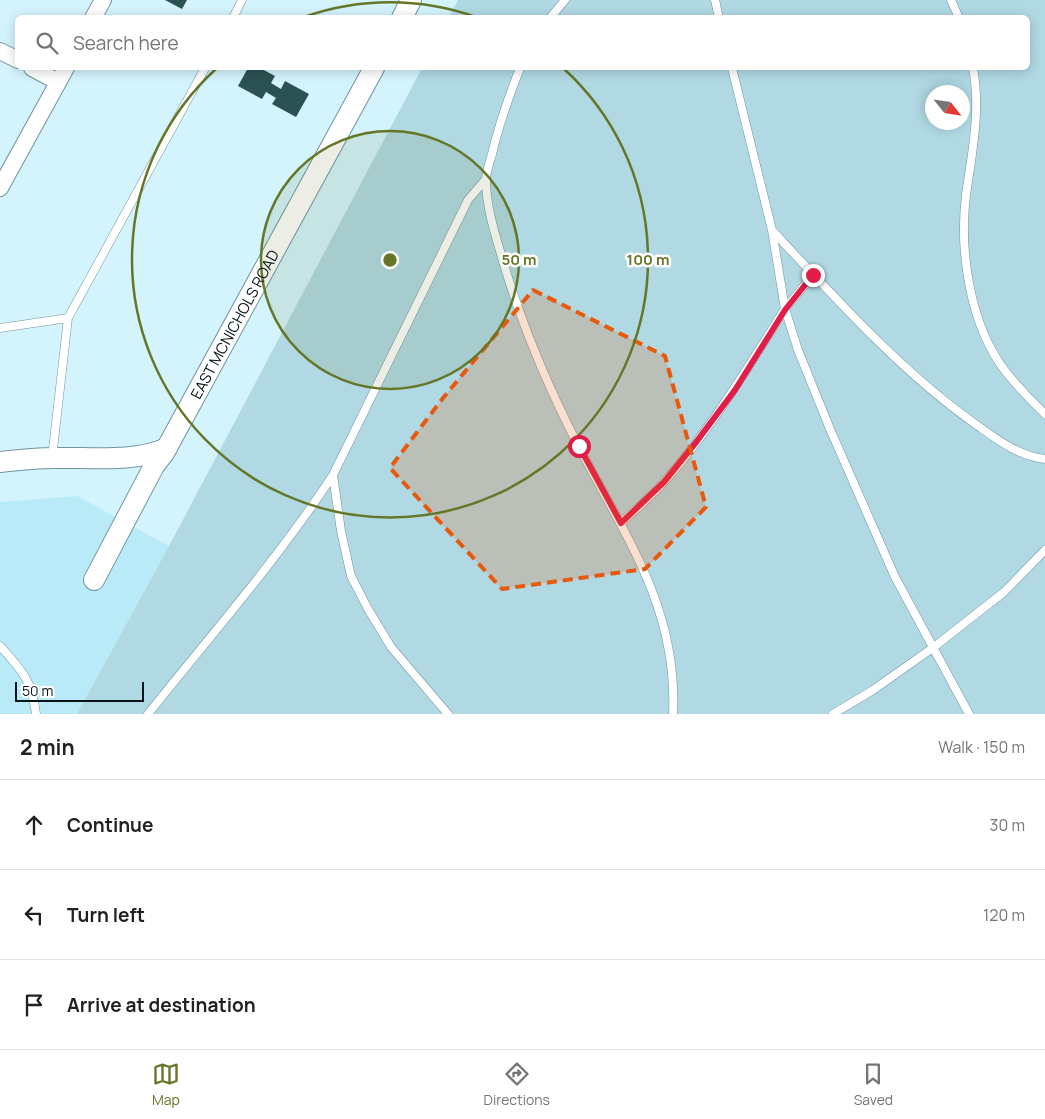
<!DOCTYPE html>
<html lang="en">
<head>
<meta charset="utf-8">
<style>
	:root { --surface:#fff; --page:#f6f6f6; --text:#202124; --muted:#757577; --line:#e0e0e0; --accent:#657727 }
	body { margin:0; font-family:Manrope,sans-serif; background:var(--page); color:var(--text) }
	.compass { position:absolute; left:925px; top:85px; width:45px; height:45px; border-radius:50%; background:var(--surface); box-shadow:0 2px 12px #0003; rotate:120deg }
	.scale { position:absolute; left:15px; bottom:12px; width:129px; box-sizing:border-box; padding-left:5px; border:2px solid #061418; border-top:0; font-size:14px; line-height:18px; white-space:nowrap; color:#061418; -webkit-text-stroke:4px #fff; paint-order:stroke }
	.stop { position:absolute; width:15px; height:15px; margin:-11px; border:4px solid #e11d48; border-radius:50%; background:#fff }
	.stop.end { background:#e11d48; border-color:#fff; box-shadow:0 1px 5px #0008 }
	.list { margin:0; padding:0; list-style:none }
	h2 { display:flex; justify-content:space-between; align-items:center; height:65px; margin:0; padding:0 20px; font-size:21px }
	h2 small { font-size:16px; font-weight:400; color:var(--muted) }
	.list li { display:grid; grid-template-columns:32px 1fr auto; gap:15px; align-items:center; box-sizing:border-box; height:90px; padding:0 20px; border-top:1px solid var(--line) }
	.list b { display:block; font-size:19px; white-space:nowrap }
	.list em { font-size:16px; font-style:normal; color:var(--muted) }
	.icon { flex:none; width:28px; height:28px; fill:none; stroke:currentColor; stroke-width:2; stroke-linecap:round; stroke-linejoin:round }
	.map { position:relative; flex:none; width:1045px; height:714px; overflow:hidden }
	.search { position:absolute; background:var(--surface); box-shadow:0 2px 12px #0003; left:15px; right:15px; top:15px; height:55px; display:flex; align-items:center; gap:12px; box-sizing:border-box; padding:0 18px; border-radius:8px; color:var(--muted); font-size:19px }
	.sheet { height:335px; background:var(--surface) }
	nav { display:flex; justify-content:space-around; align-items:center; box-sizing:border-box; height:70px; border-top:1px solid var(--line); background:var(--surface); font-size:14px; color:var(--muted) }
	nav a { display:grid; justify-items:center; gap:2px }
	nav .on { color:var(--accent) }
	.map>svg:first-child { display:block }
	.built { fill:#b9eaf8 }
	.green { fill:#b0d9e4; fill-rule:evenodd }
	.building { fill:#2b5253 }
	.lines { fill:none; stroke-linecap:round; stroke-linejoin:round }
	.service-casing { stroke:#6f949f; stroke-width:9 }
	.minor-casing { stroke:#6f949f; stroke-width:18 }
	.tertiary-casing { stroke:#6f949f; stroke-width:22 }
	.service { stroke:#fff; stroke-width:8 }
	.minor { stroke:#fff; stroke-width:16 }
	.tertiary { stroke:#fff; stroke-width:20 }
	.route { stroke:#e11d48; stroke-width:6 }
	.marked { fill:#e8590c; fill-opacity:0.2; stroke:#e8590c; stroke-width:4; stroke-dasharray:10 6; stroke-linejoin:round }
	.ring { fill:none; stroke:#657727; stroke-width:2.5 }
	.labels { text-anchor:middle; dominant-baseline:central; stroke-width:5; stroke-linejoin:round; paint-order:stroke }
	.street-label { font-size:15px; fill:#061418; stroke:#fff }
	.centre { fill:#657727; stroke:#fff; stroke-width:2.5 }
	.ring-label { font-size:15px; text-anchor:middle; font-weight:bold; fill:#657727; stroke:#fff; stroke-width:5; stroke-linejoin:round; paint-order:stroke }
</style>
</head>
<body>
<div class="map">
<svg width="1045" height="714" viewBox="0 0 1045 714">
	<rect width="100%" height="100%" fill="#d4f4fd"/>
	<path class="built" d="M77,496L169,546L77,714H0V502Z"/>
	<path class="green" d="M458,0H1045V714H77L169,546L422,68H1028V18L449,17ZM932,92H962V122H932Z"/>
	<path class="building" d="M165,0H187L182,9Z
		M248,68H260L275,76L271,83L281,89L285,81L309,94L296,117L272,104L276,98L266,92L262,99L238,86Z"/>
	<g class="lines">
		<defs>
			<path id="service" d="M715,0L719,18
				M951,0L959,18
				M233,18L242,0
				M550,18L565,0
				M520,68C509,96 499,124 492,154C490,162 486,171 486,180C486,209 497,240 505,268C524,330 549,389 579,447C625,536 678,608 673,714
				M973,68C981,110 972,153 966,195C959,252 970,326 1006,372C1018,387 1031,401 1045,414
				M772,230C835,298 904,375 981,428C1002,443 1020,456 1045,459
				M813,275L785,309L798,350L830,429L895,577L969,714
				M0,328L68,318
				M52,458L68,318L205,68
				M621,523C636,509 652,496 665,481C712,428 747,368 785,309L772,230L732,68
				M0,646C22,670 32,681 36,714
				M148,714C211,635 278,559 333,475
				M448,714L391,647L368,609L351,576L341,531L333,475L468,200L486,179
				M833,714L873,690L934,647L1004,592L1045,550"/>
			<path id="minor" d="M93,18L103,0
				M0,51L18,60
				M32,68L58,82
				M0,188L66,68"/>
			<g id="tertiary">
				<path d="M402,18L411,0"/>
				<path d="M0,462C18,460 36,458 55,458C91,457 133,463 167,448"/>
				<path id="s1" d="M94,580L154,466L164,453L374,68"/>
			</g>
		</defs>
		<use href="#service" class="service-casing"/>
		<use href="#minor" class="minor-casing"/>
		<use href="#tertiary" class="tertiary-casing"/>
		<use href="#service" class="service"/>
		<use href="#minor" class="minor"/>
		<use href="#tertiary" class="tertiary"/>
	</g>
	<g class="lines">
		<path class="route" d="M579,446L621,523L664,482L697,441L735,390L785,310L813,275"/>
	</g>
	<path class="marked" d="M533,290L665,356L706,507L645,569L502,589L390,468L443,398Z"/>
	<circle cx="390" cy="260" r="129" fill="#657727" fill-opacity=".12"/>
	<g class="ring">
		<circle cx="390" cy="260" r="129"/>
		<path d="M304 17A258 258 0 0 1 476 17M563 68A258 258 0 1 1 217 68"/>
	</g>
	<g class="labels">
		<g class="street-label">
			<text stroke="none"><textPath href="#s1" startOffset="292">EAST MCNICHOLS ROAD</textPath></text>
		</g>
	</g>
	<circle cx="390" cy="260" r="8" class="centre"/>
	<g class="ring-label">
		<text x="519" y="265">50 m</text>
		<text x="648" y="265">100 m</text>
	</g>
</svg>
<svg class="compass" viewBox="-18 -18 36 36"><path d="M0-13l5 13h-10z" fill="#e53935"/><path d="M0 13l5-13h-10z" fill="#757577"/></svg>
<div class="scale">50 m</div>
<div class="stop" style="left:579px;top:446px"></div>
<div class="stop end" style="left:813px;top:275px"></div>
<div class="search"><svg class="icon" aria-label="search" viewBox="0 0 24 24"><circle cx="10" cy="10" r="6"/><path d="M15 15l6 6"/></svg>Search here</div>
</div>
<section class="sheet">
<h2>2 min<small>Walk · 150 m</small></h2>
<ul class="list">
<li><svg class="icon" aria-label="ahead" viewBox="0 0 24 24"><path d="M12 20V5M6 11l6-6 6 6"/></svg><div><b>Continue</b></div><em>30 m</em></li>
<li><svg class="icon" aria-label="left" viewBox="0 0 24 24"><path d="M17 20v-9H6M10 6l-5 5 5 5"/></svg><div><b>Turn left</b></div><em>120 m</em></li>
<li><svg class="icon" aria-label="arrive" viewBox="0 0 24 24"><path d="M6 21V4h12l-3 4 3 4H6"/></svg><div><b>Arrive at destination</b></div></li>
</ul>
</section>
<nav>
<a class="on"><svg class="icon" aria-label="map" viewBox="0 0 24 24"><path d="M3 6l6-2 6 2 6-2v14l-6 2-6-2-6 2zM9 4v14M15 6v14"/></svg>Map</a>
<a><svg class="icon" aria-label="directions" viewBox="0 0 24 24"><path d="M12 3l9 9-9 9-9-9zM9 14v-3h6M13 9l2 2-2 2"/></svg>Directions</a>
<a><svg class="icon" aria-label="saved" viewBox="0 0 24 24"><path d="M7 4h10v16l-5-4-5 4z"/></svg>Saved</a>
</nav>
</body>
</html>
